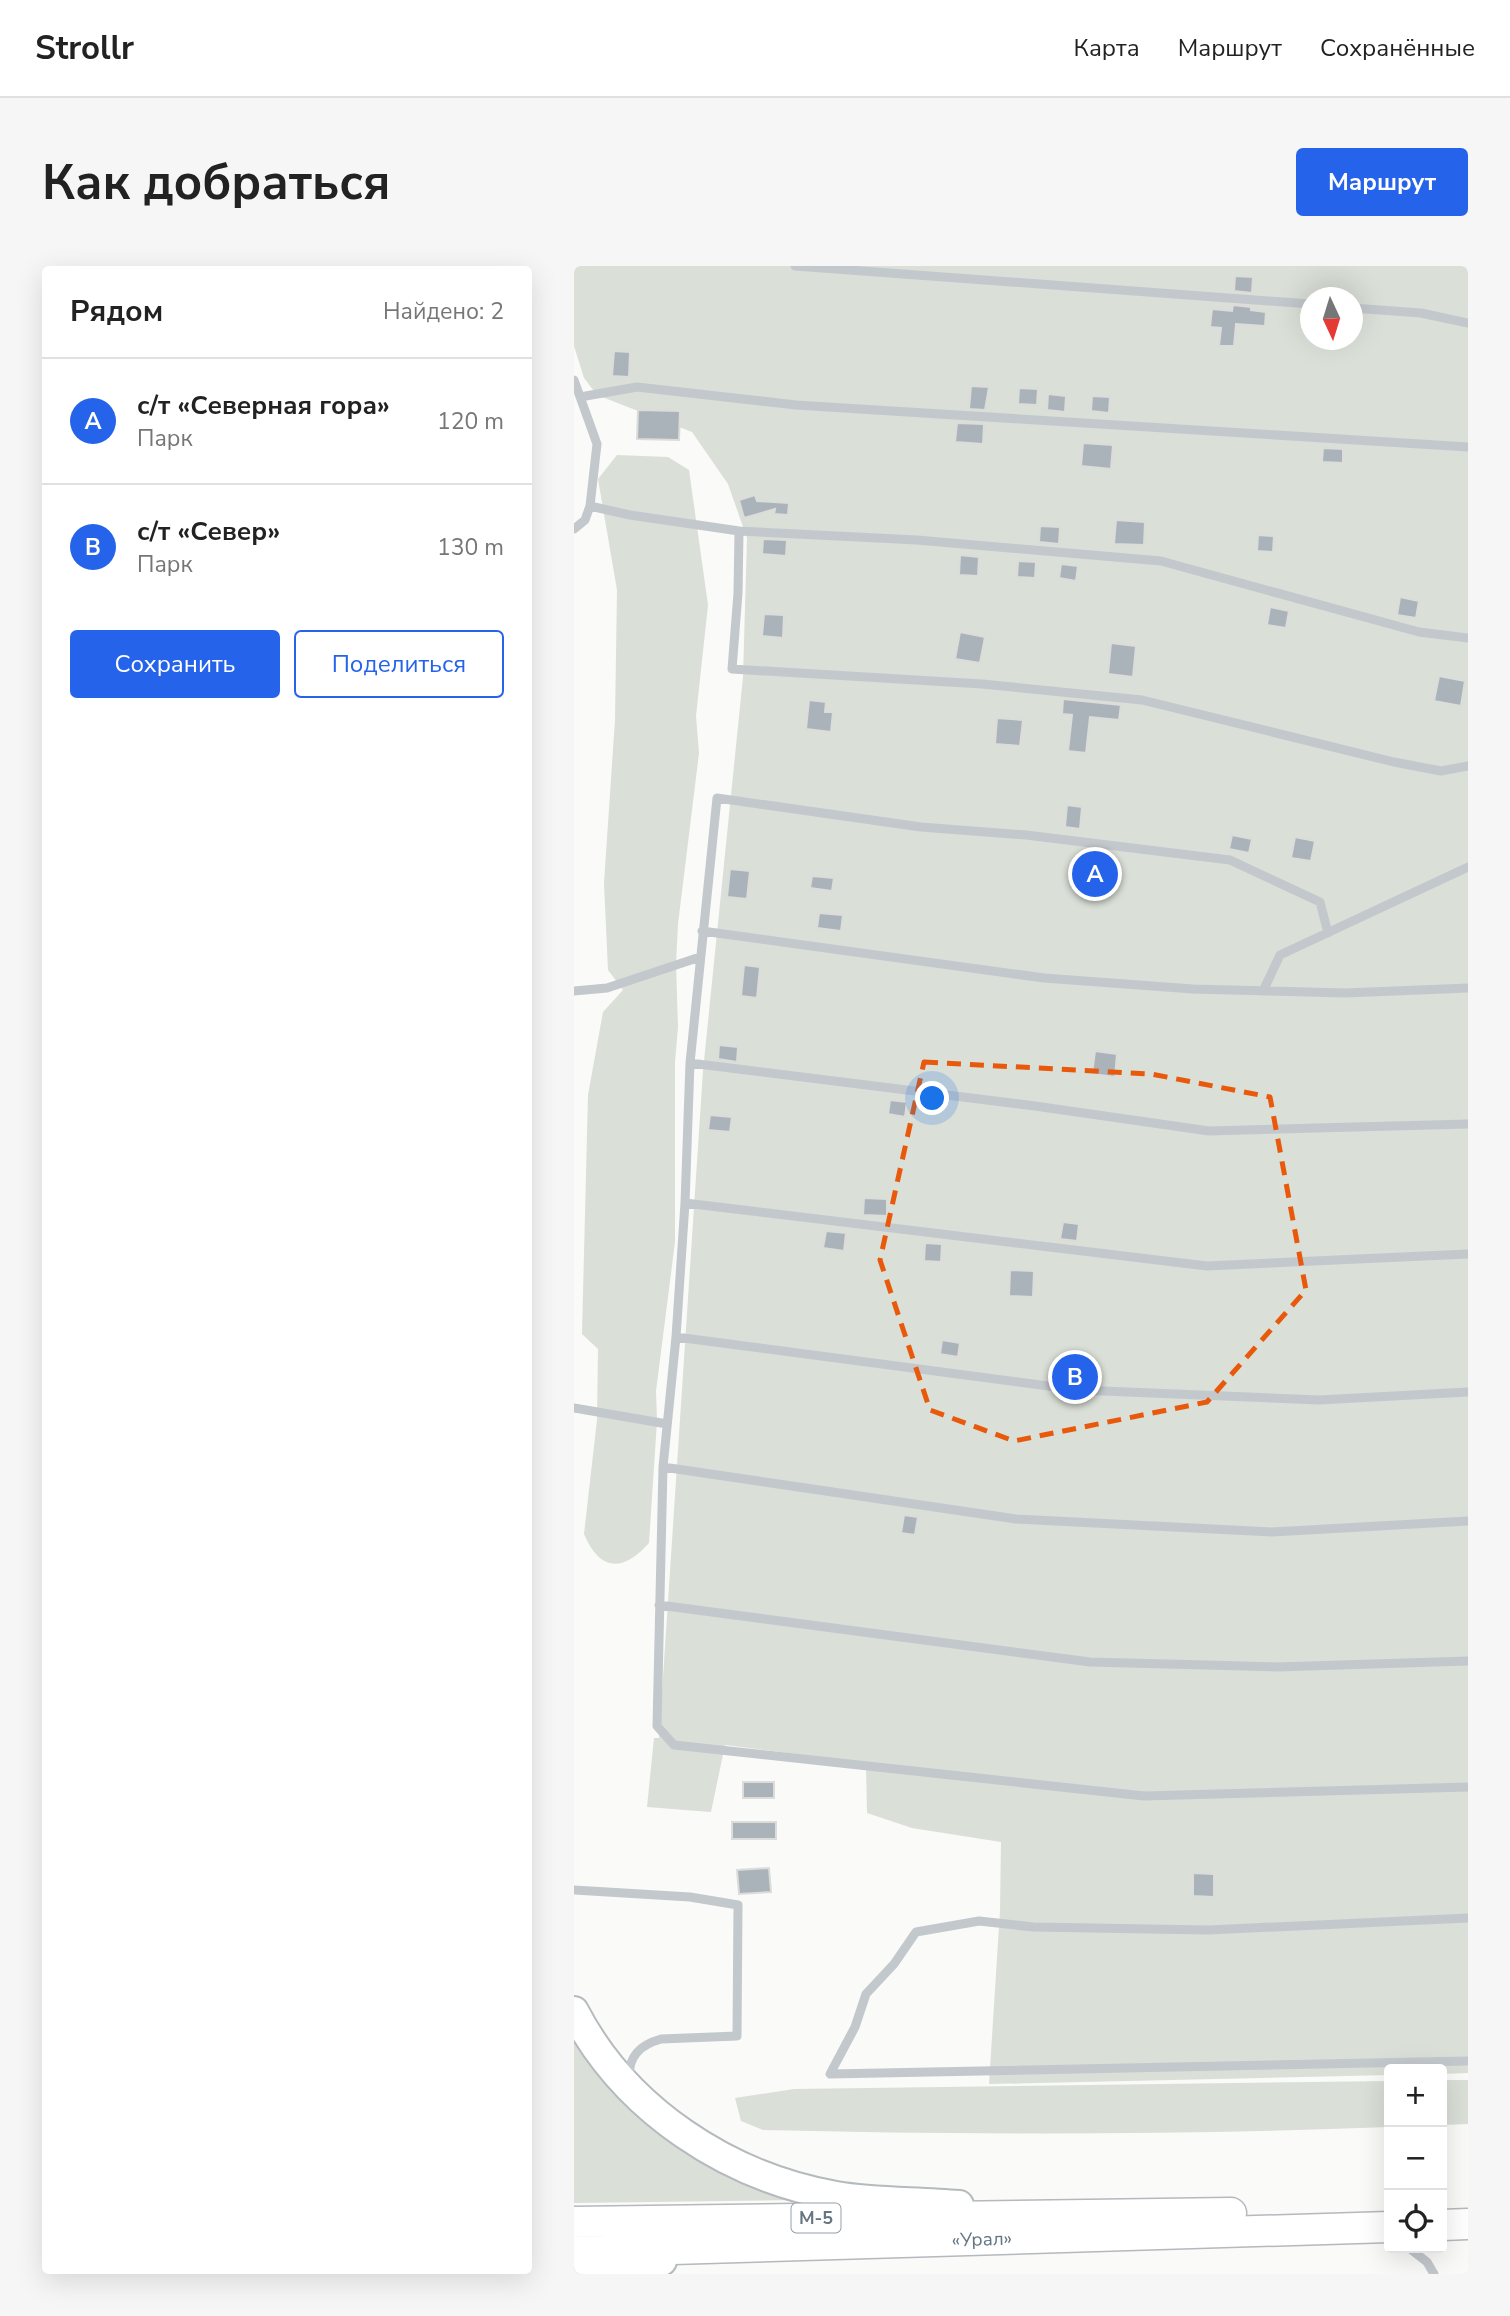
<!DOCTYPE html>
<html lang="ru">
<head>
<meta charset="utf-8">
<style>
	:root { --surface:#fff; --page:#f6f6f6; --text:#222; --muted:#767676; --line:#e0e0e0; --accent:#2563eb }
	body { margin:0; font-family:"Nunito Sans",sans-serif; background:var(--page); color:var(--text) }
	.controls { position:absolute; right:21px; bottom:21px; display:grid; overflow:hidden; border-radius:7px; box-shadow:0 7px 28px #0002 }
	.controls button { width:63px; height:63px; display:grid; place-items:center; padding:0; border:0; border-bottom:2px solid var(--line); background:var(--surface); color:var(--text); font:35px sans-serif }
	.compass { position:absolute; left:726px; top:21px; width:63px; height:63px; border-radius:50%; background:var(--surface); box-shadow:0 7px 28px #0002; rotate:176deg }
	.you { position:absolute; left:359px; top:833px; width:24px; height:24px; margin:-18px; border:5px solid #fff; border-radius:50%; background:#1a73e8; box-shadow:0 0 0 10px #1a73e833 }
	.badge { display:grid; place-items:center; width:46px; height:46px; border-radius:50%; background:var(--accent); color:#fff; font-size:23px; font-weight:700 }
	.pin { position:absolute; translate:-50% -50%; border:4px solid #fff; box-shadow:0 2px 7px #0006 }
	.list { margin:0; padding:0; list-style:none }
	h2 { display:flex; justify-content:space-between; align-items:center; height:91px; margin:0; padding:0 28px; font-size:30px }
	h2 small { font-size:23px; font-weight:400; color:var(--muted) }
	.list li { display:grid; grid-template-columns:46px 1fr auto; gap:21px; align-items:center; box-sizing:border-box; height:126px; padding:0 28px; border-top:2px solid var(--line) }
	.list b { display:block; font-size:26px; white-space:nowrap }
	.list p { margin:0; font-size:23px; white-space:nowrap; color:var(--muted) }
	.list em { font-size:23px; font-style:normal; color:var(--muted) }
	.actions { display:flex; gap:14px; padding:21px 28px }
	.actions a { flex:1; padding:16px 0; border:2px solid var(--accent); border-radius:7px; text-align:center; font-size:24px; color:var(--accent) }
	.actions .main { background:var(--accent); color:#fff }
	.icon { flex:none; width:38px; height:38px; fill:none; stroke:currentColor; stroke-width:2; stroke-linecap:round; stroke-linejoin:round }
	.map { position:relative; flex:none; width:894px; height:2008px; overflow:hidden; border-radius:7px }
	header { display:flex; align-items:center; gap:42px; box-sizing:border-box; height:98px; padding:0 35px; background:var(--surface); border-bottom:2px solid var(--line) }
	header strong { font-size:33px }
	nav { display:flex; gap:38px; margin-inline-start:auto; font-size:24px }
	.intro { display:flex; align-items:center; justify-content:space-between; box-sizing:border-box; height:168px; padding:0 42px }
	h1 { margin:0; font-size:49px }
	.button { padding:18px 32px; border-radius:7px; background:var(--accent); color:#fff; font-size:24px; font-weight:700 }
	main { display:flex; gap:42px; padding:0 42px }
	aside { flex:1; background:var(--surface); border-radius:7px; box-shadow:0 7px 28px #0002 }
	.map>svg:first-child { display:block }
	.green { fill:#dadfd7; fill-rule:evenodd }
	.building { fill:#aab3b9; stroke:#dcdcda; stroke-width:2 }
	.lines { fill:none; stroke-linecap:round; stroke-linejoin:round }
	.primary-casing { stroke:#b5babe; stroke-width:32 }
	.trunk-casing { stroke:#b4b9bd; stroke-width:33 }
	.service { stroke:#c3c8cc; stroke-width:9 }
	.primary { stroke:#fff; stroke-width:28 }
	.trunk { stroke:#fff; stroke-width:30 }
	.marked { fill:none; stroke:#e8590c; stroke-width:5; stroke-dasharray:14 9; stroke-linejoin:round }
	.labels { text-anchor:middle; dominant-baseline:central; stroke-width:7; stroke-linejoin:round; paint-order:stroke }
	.shield { fill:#fff; stroke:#939fa8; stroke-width:2 }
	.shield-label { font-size:18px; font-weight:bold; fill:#657683 }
	.street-label { font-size:19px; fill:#657683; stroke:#fff }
</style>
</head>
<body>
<header>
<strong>Strollr</strong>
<nav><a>Карта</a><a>Маршрут</a><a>Сохранённые</a></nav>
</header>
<div class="intro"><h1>Как добраться</h1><a class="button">Маршрут</a></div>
<main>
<aside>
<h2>Рядом<small>Найдено: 2</small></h2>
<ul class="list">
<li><span class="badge">A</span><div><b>с/т «Северная гора»</b><p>Парк</p></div><em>120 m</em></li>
<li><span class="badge">B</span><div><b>с/т «Север»</b><p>Парк</p></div><em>130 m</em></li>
</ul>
<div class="actions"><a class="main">Сохранить</a><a>Поделиться</a></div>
</aside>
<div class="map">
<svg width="894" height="2008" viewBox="0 0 894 2008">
	<rect width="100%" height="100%" fill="#fafaf8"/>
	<path class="green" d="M0,0H894V1807L868,1808V1803H815V1809L415,1818L426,1645L427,1576L338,1562L293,1547L292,1497L151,1479L137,1546L73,1541L80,1472H85L129,805L169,411L173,272L154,218L118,166L23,129L10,112L0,80ZM736,32H778V74H736Z
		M43,189L94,191L115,204L134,339L122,450L125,487L104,658L102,698L104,761L101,796V976L82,1125L83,1155L75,1277C49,1306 26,1306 10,1268L23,1154L24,1083L8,1068L14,829L29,746L49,724L34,704L30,617L41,454L43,324L24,213Z
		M0,1762L23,1796L222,1934L0,1937Z
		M894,1814V1858L868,1859V1814Z
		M815,1815V1861C606,1869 398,1869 189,1864L167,1855L161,1832L220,1823Z"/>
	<path class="building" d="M661,10L679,11L678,27L660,25Z
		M659,39L677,41V44L692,46L691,60L662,58L660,80H645L647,62L636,61L638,43L658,45Z
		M40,85L56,86L55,111L38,110Z
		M397,120L415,121L411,144L395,143Z
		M445,122L464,123L463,139L444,138Z
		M474,128L492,130L491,146L473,144Z
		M518,130L536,131L535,147L517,145Z
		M64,144L106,145L105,174L63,173Z
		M383,157L410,158L409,178L381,176Z
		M509,177L539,179L537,203L507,200Z
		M749,182L769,183V197L748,196Z
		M181,229L183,235L215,237L214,249L200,248L201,243L170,252L165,234Z
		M542,254L571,256L570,279L540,278Z
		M466,260L486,261L485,278L465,276Z
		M684,269L700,270L699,286L683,285Z
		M189,273L213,274L212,290L188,288Z
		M386,289L405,291L404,310L385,309Z
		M444,295L462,296L461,312L443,311Z
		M487,298L504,300L502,315L485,312Z
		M826,331L845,335L842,352L823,349Z
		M696,341L715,345L712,362L693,359Z
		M190,348L210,349L209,372L188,370Z
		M386,366L411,371L406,397L381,393Z
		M537,377L562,380L559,411L534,408Z
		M865,410L891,415L887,440L860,435Z
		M489,433L547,439L545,454L516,451L512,487L494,485L498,449L488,448Z
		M235,434L252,436L251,446H259L257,466L232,463Z
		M423,452L449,454L446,480L421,478Z
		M493,539L508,541L506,563L491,561Z
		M658,569L678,573L675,587L655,583Z
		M721,571L741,575L737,595L717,592Z
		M156,603L176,605L173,633L153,631Z
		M238,610L260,612L258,625L236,622Z
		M245,647L269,649L267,665L243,662Z
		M170,699L186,701L183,732L167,730Z
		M145,779L164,781L163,796L144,793Z
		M521,785L543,788L541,811L518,808Z
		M316,834L333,836L331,851L314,848Z
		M136,849L158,851L156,866L134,864Z
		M290,932L313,933V950L289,949Z
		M489,956L505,958L503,975L486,973Z
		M252,965L272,967L270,985L249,982Z
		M351,977L368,978L367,996L350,995Z
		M436,1004L460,1005L459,1031L435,1030Z
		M368,1074L386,1077L384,1091L366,1088Z
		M330,1249L344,1251L341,1269L327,1267Z
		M169,1516H200V1532H169Z
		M158,1556H202V1573H158Z
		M195,1602L197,1626L165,1628L163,1604Z
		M619,1607L640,1608V1631L619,1630Z"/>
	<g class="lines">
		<defs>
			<path id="primary" d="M0,1745C51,1844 154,1911 262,1930C302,1937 344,1935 385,1939
				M0,2002L34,2001L88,1995"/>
			<g id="trunk">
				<path d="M0,1956L657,1947"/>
				<path d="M868,1959L894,1958"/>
				<path id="s1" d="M0,1986L815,1961"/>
			</g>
		</defs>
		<use href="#primary" class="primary-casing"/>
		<use href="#trunk" class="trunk-casing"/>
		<path class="service" d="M221,0L736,38
			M778,42L847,47L894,57
			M0,114L23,178L16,240
			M6,131L63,121L222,139L894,181
			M0,263L11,254L16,240L56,249L165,265L164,327L158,403L408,418L568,434L820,496L867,505L894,500
			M165,265L343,274L587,295L845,366L894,372
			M128,665L470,712L619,723L771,727L894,722
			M754,667L746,636L656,594L452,569L347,561L143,532L116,797L111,937L102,1071L89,1201L83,1460L100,1479L570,1530L894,1521
			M0,725L33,722L126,691
			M689,725L706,689L894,601
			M116,797L461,840L635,865L894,858
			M111,937L633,1000L894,988
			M102,1071L505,1124L745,1134L894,1126
			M0,1142L93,1158
			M89,1201L442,1253L698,1266L894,1255
			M85,1339L516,1396L703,1401L894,1395
			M0,1624L116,1631L164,1639L163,1770L87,1773C66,1779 55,1790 55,1811
			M894,1652L634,1664L459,1661L405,1655L342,1666L320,1698L292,1728L281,1761L256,1808L894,1795
			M835,1982L853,1996L860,2008"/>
		<use href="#primary" class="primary"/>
		<use href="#trunk" class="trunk"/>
	</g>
	<path class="marked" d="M350,796L577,808L696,831L732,1024L633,1136L440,1175L356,1144L306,994Z"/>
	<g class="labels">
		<rect class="shield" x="217.5" y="1937.5" width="49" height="29" rx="5"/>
		<g class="shield-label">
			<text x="242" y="1952">М-5</text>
		</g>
		<g class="street-label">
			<text stroke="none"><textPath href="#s1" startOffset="408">«Урал»</textPath></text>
		</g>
	</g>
</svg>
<div class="controls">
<button>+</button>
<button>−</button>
<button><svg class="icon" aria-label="locate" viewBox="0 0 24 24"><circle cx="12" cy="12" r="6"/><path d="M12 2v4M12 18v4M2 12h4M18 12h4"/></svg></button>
</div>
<svg class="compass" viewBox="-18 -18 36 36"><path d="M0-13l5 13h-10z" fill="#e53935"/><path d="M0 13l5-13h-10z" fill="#767676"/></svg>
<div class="you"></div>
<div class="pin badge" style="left:521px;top:608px">A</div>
<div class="pin badge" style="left:501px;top:1111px">B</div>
</div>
</main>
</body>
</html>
